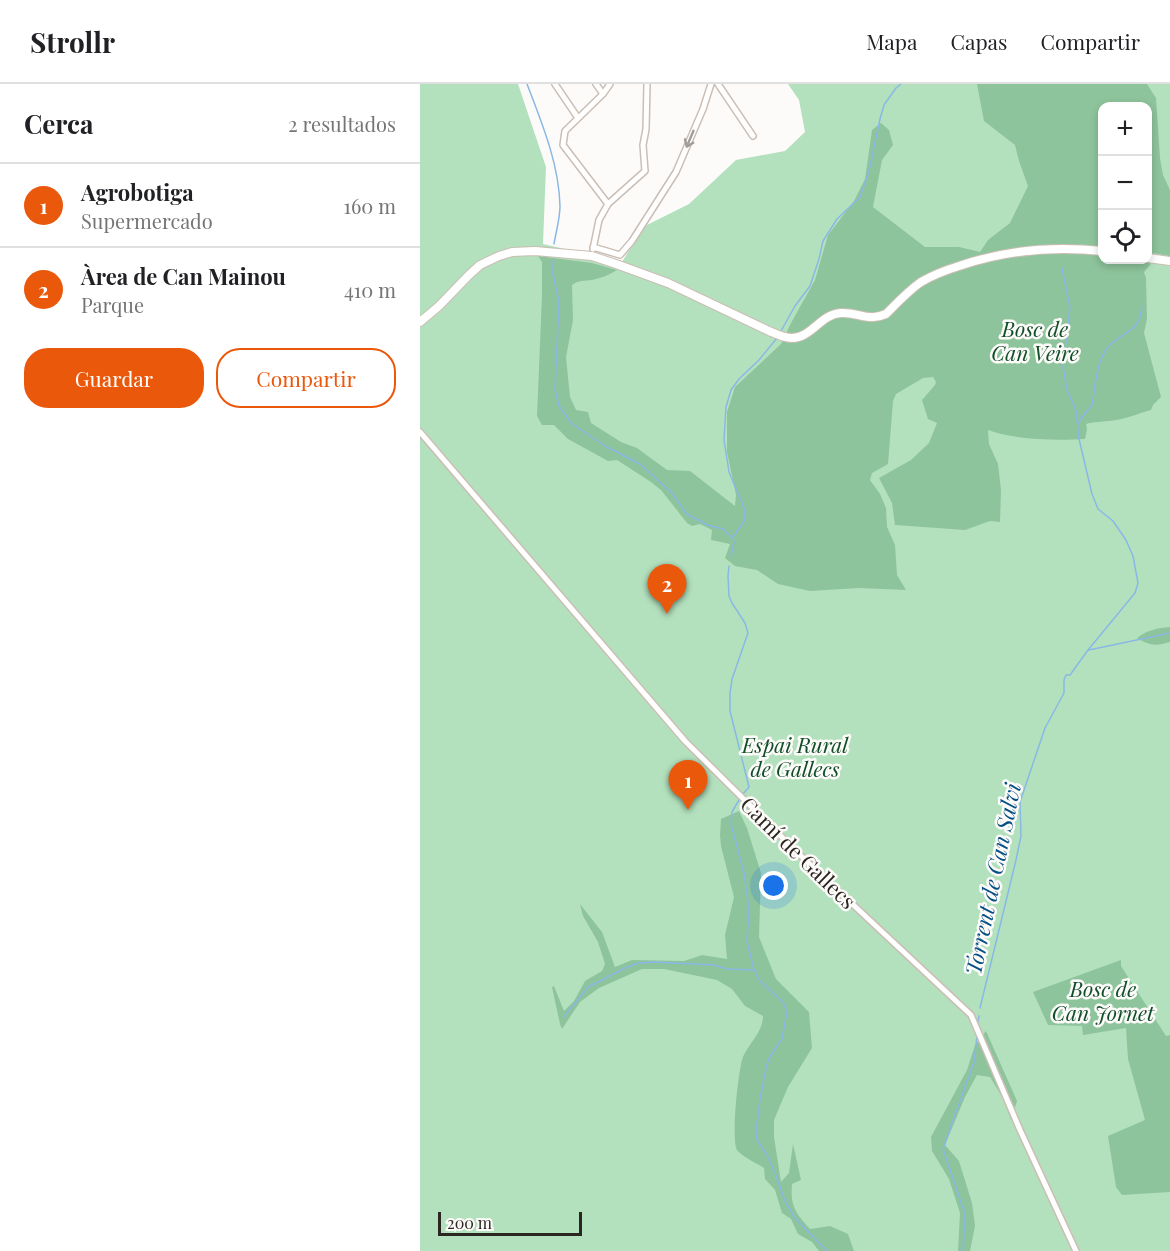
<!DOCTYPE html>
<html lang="es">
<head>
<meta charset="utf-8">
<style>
	:root { --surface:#fff; --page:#f2f2f2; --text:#202124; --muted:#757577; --line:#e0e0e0; --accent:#ea580c }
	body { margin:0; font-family:"Playfair Display",serif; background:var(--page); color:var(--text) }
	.controls { position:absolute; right:18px; top:18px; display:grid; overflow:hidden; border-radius:12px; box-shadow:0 3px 9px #0003 }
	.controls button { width:54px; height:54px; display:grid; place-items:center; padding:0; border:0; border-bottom:2px solid var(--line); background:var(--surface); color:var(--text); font:30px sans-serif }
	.scale { position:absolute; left:18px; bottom:15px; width:144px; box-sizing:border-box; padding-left:6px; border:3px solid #2b2622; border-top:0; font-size:16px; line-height:21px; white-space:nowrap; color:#2b2622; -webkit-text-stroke:4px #fdfbf9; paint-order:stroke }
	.you { position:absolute; left:354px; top:802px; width:21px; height:21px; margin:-15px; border:4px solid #fff; border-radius:50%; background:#1a73e8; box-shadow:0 0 0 9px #1a73e833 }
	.badge { display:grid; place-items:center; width:39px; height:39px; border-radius:50%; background:var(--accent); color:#fff; font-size:20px; font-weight:700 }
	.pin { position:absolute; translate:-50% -50px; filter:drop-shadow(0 2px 3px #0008) }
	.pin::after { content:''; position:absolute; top:32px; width:21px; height:18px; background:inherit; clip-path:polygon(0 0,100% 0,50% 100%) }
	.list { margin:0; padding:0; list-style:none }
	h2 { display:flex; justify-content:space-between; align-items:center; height:78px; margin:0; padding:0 24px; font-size:26px }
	h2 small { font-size:20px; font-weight:400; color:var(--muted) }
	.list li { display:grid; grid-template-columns:39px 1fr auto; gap:18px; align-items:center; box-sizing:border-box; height:84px; padding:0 24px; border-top:2px solid var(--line) }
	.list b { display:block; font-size:22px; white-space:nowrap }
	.list p { margin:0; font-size:20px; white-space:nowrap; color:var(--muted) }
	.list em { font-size:20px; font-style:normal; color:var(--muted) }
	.actions { display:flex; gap:12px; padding:18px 24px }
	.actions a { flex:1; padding:14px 0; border:2px solid var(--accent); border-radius:24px; text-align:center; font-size:21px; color:var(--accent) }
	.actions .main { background:var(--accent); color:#fff }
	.icon { flex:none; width:33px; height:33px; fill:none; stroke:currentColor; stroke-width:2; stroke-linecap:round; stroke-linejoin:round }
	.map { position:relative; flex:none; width:750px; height:1167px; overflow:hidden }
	header { display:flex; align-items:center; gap:36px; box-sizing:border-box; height:84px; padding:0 30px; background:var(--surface); border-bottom:2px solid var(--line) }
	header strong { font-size:28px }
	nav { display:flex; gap:33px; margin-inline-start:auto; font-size:21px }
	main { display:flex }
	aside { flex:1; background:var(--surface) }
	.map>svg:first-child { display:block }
	.green { fill:#b3e1be; fill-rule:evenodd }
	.forest { fill:#8ec49c; fill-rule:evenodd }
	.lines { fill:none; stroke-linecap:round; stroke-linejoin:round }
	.stream { stroke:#8ab8e5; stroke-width:1.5 }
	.minor-casing { stroke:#cbbeb4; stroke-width:8 }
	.secondary-casing { stroke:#cbbeb4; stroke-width:10 }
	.minor { stroke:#fff; stroke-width:5 }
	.secondary { stroke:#fff; stroke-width:8 }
	.oneway { stroke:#a09d9c }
	.labels { text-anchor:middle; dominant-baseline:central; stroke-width:5; stroke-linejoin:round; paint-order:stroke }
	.park-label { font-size:21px; font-style:italic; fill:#104e28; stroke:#fdfbf9 }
	.street-label { font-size:21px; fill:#2b2622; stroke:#fdfbf9 }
	.water-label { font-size:22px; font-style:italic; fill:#054f85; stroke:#fdfbf9 }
</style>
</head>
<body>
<header>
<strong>Strollr</strong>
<nav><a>Mapa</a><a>Capas</a><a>Compartir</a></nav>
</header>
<main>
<aside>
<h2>Cerca<small>2 resultados</small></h2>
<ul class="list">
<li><span class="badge">1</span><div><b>Agrobotiga</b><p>Supermercado</p></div><em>160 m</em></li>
<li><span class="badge">2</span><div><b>Àrea de Can Mainou</b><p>Parque</p></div><em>410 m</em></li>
</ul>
<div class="actions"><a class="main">Guardar</a><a>Compartir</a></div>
</aside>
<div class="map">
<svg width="750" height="1167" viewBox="0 0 750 1167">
	<rect width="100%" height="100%" fill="#fdfbf9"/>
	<path class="green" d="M0,0H98L126,83L123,160L202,178L223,143L269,120L316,76L365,67L385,48L379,16L368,0H750V1167H0ZM682,22H728V176H682Z"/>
	<path class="forest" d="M557,0H727L736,14L740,74L743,91L750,106V172L733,169L730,181L724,188L726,194L727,235L724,249L741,313L733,321L731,326C720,329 708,334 697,336C686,338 676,337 666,340L667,345L665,355C636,357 595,356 568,346L569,360L578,380L581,406L580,438L570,437L545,446L475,441L472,419L459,394L491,376L509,359L517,339L508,335L502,316L515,301L516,298L513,293L503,294L476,310L473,317L468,380L452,389L450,396L460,410L466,424L467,443L475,461L477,491L486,506L439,504L390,507L358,500L337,486L315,482L305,474L310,460L291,456L292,446L280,440L272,442L267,439L241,406L231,398L197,376L188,377L148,355L134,341H122L117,332L122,212V178L118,172L172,179L197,186C189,191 181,194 172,196C165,197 158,196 152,201L153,236L146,273L150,313L156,326L168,328L171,339L201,358L217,364L247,386L270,387L315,422L316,411L307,368V328L315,303L361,260L371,239L395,196L408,151L434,117L445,95L452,46L461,39L469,46L473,61L462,76L453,123L505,163H539L560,168L568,156L590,139L608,102L599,77L595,61L564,37ZM682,22H728V176H682Z
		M750,543V558C736,562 730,562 717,554C727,546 738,544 750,543Z
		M319,727L327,744L341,789L339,853L356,895L389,928L392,964L368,1003L354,1036V1053L361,1098L369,1089L373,1060L381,1096L372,1100C370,1123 376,1129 390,1145L410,1142L428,1150L434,1167H399L392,1158L378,1150L371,1135L362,1129L355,1106L345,1095L344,1084C338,1080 321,1072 317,1066C311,1056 318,986 323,973C329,959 343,948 343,932L325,922L312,905L297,896L244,885H222L179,904L160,918L142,945L140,940L132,903L134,902L144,927L154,917L165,897L182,887L185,880L178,858L163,832L160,820L182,848L195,883L212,876L264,877L282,871L307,875L305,851L314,813L301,762L300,751L301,735Z
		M701,876V882L746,952L750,951V1108L702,1111L696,1103L688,1052L725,1036L708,975L706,944L663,951L662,942L628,941L613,908Z
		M566,947L597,1017L591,1036L584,1016L570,993L557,991L545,1013L525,1061L539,1077L552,1119L555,1142L550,1167H538L540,1129L529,1095L512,1067L511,1053L547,986L555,961Z"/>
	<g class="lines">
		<path class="stream" d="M107,0C122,39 139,80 140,122C140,134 136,148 134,160
			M133,177V191L139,217L135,305L139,322L151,339L185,362L220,380L252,409L267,430L287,441L303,445L313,454L314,459L311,472
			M361,247L375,222L390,202L399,175L403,157L417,135L440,113L449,87L460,35L464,21L476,4L481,0
			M658,339L666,328L672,321C676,301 675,280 688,263C696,253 715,247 719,236C721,232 721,226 722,222
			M314,452L324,437L325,426L309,388L304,356L306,323L311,306L319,295L339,276L357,254
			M309,482L308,492L309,512L312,519L325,539L328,549L312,595L310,609V627L329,703L322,711
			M669,566L750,549
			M319,716L312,728L311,740L324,789L329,825L327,857L334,886L340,897L363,918L367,928L362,955L349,974L346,984L340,1015L336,1048L337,1056L346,1069L355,1089L365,1117L375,1134L407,1167
			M560,924L596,776L601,752L600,718L625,644L644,609V596L646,591H650L668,566L715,509L718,499L713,472L706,456L693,437L678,425L672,410L659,355L656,327L647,306L643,283L650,224L642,184
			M144,933L168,903L203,885L218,879L234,878L294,881L307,885L333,886
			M558,937L559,932
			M543,1167L545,1130L523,1065L554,978L557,952"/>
		<defs>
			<path id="minor" d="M135,0L158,34
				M176,0L183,10
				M298,0L333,52
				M188,120L143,61L145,47L183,10L190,0
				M173,163L200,171L212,157L256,88L283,25L291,0
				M173,165L179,136L188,120L225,87L223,61L226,45L227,0
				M0,348L265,657L380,771L551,931L600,1046L656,1167"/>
			<path id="secondary" d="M728,174L750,177
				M0,238L19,222L49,191L60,181L79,172L92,168L115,167L172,172L196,180L248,199L349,247C356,250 364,254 372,254C391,254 401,230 421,229C438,228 448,238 466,230C477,219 488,207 501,198C513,191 526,186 539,182C586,166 634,162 682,167"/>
		</defs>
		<use href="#minor" class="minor-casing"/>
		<use href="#secondary" class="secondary-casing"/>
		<use href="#minor" class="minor"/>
		<use href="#secondary" class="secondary"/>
	</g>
	<defs><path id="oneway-shaft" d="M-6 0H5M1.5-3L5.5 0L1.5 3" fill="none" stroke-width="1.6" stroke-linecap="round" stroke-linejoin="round" transform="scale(1.5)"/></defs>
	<use class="oneway" href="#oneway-shaft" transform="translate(270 55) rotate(113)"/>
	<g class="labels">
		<g class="park-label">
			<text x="615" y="244">Bosc de<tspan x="615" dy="24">Can Veire</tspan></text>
			<text x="375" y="660">Espai Rural<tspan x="375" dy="24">de Gallecs</tspan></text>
			<text x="683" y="904">Bosc de<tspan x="683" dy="24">Can Jornet</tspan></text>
		</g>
		<g class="street-label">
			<text transform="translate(379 768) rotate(44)">Camí de Gallecs</text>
		</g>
		<g class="water-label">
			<text transform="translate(572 795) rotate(-78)">Torrent de Can Salvi</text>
		</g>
	</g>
</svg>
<div class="controls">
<button>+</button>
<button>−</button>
<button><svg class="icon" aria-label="locate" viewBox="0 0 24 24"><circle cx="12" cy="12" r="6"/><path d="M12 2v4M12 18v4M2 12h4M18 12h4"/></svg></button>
</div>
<div class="scale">200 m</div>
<div class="you"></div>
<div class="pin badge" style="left:268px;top:726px">1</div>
<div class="pin badge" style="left:247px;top:530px">2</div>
</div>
</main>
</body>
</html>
